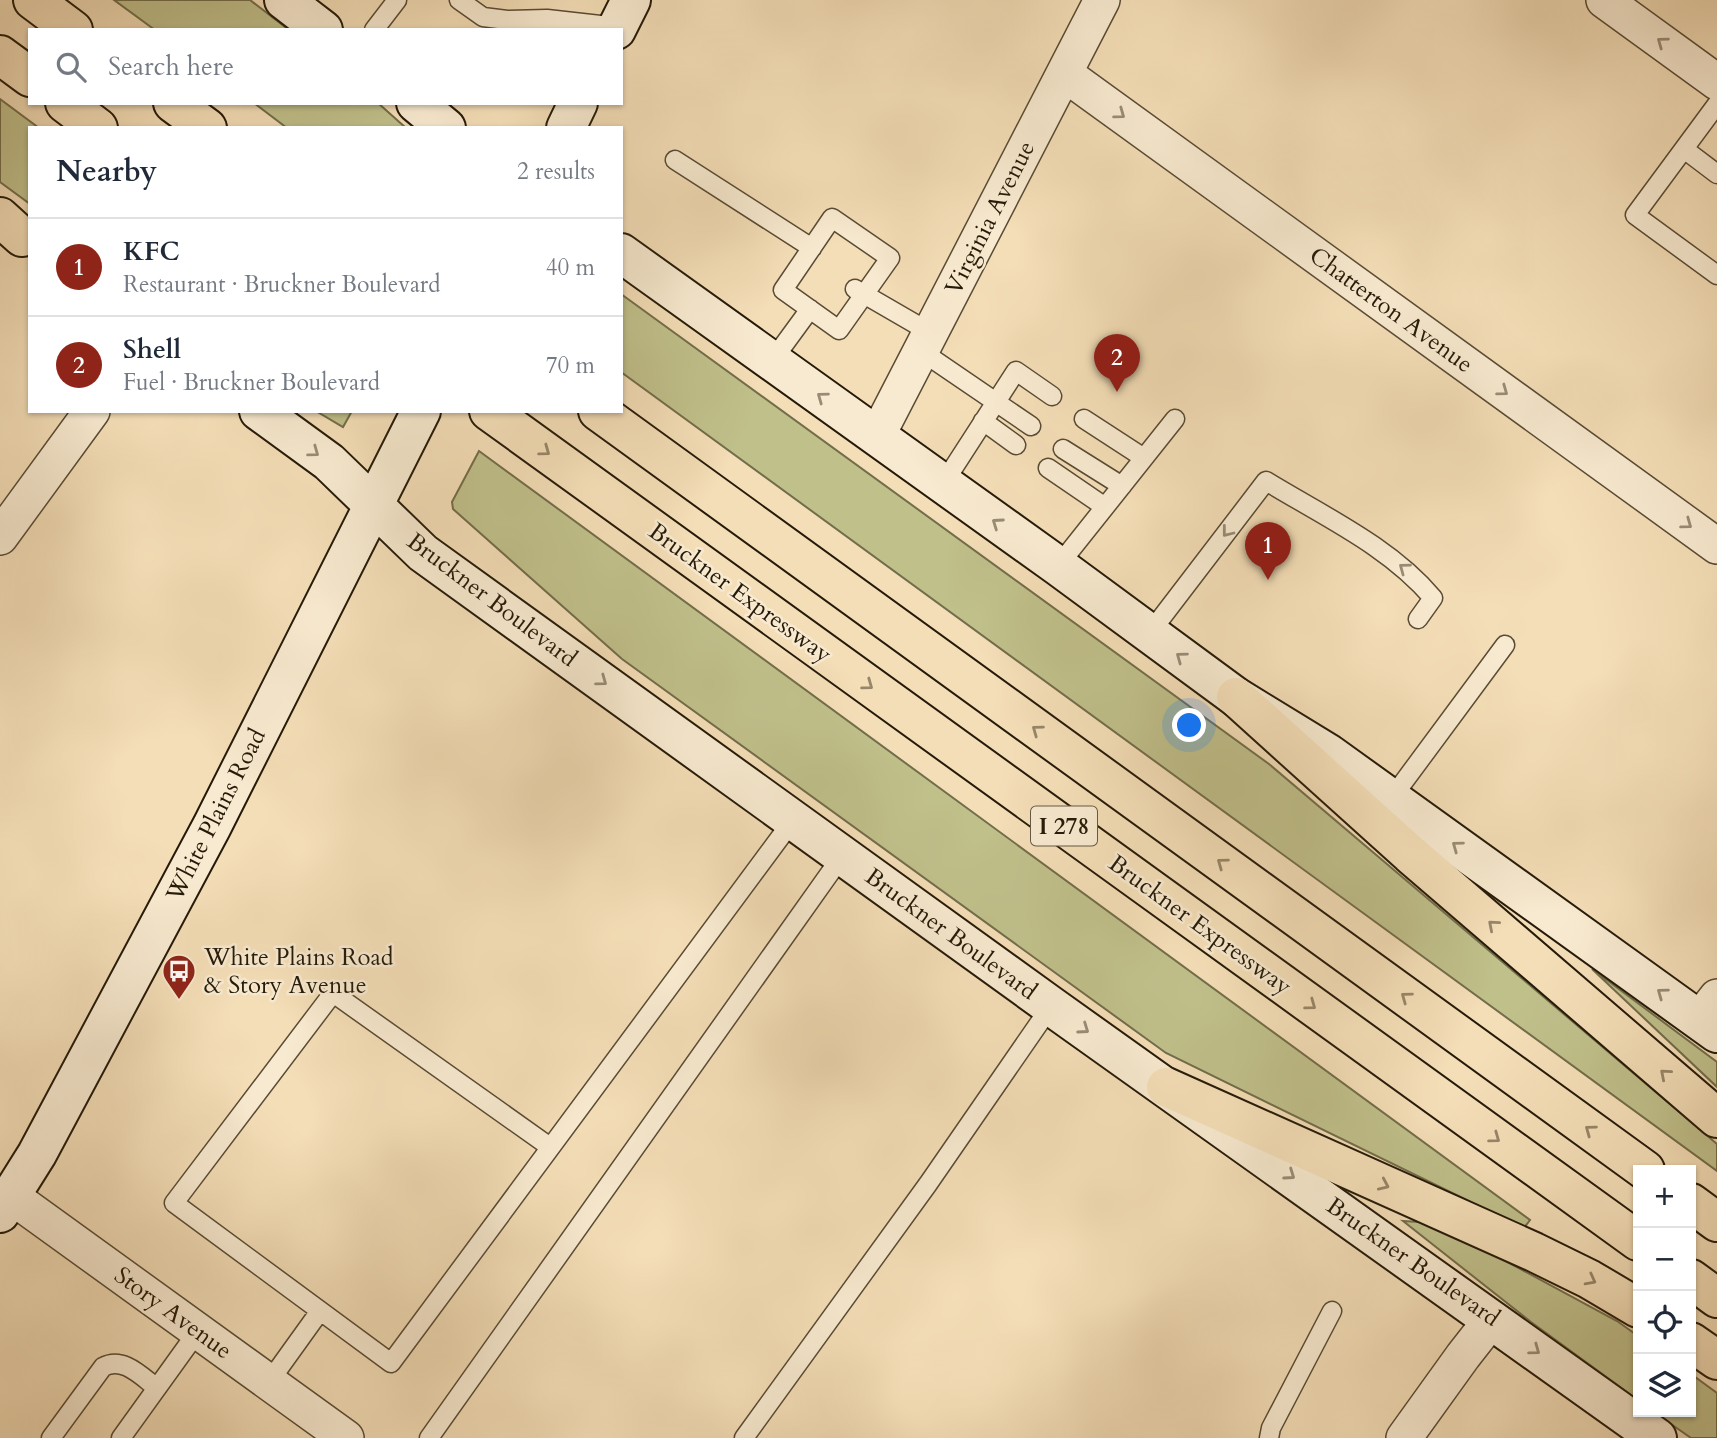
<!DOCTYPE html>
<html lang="en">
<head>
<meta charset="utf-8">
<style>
	:root { --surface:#fff; --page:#f6f6f7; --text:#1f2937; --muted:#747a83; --line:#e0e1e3; --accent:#8f2418 }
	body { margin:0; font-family:Cardo,serif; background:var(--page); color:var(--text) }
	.controls { position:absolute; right:21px; bottom:21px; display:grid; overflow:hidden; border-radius:0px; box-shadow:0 2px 5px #0004 }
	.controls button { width:63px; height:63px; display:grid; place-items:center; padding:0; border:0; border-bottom:2px solid var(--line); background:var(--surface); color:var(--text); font:35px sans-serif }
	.you { position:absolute; left:1190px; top:726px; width:24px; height:24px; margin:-18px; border:5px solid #fff; border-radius:50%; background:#1a73e8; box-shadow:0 0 0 10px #1a73e833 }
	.badge { display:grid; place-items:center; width:46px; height:46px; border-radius:50%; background:var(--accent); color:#fff; font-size:23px; font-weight:700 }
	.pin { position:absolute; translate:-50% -58px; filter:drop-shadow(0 2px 4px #0008) }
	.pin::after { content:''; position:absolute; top:37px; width:24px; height:21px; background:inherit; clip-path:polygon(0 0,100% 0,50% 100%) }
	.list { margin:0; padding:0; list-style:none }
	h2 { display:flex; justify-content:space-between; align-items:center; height:91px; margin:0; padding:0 28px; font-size:30px }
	h2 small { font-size:23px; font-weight:400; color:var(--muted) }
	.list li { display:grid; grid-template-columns:46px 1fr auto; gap:21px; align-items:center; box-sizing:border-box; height:98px; padding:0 28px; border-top:2px solid var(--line) }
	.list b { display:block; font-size:26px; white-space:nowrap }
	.list p { margin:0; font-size:23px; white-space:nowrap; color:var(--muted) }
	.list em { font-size:23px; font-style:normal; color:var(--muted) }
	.icon { flex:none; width:38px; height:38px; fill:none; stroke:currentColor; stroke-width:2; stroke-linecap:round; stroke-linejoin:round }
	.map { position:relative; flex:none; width:1717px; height:1438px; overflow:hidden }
	.search { position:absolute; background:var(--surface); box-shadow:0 2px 5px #0004; left:28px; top:28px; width:595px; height:77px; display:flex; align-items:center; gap:18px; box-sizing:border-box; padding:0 24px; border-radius:0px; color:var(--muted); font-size:26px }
	.panel { position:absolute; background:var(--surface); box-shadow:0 2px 5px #0004; left:28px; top:126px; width:595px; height:287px; border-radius:0px }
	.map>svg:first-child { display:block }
	.green { fill:#c0c08b; stroke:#726d4a; stroke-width:2 }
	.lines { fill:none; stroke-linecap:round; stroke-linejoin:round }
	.lane-casing { stroke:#594b34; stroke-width:21 }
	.street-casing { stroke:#594b34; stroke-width:38 }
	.secondary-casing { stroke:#251a09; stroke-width:42 }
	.highway-casing { stroke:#251a09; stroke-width:42 }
	.lane { stroke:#f8ead0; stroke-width:18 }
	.street { stroke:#f8ead0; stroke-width:35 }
	.secondary { stroke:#f8ead0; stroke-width:38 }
	.highway { stroke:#f4deb7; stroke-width:38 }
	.oneway { stroke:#998c76 }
	.oneway2 { stroke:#978669 }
	.labels { text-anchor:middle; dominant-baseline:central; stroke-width:5; stroke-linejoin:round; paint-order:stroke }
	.shield { fill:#f8ead0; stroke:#645845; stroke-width:2 }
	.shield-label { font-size:23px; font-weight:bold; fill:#251a09 }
	.street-label { font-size:24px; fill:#251a09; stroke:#f8ead0 }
	.poi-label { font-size:24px; fill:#251a09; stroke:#f8ead0; text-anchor:start }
</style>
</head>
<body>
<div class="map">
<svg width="1717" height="1438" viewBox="0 0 1717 1438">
	<rect width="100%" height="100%" fill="#f4deb7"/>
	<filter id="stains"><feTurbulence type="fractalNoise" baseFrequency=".00286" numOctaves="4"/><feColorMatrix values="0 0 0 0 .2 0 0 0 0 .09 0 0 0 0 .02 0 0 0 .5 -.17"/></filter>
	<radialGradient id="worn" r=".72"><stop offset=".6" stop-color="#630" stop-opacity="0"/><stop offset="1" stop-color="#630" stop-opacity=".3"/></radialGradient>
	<path class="green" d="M114,0H250L289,30H155Z
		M0,99L39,128H30V204L0,182Z
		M254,103H378L406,128H287Z
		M621,294L1269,764L1717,1144V1171L621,372Z
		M316,411H352L343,427Z
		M479,451L1530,1220L1524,1228L1166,1053L622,659L453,509L452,502Z
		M1592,969L1717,1062V1087Z
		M1403,1221L1435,1223L1617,1321L1638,1336V1400L1531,1322Z
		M1691,1374L1717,1393V1438H1691L1654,1412H1691Z"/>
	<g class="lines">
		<defs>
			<path id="lane" d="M459,0L483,17L507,20L547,19L618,27
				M374,30L397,0
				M1717,104L1635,215L1717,275
				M1684,149L1717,174
				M675,160L812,248
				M832,218L890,258L839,330L783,290Z
				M855,289L931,333
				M921,351L1031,426
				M772,361L810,309
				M1084,419L1144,458
				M983,421L1016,445
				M1063,449L1122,486
				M1048,468L1105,507
				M943,484L1016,371L1052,396
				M1058,566L1175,419
				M1149,634L1266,481C1323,516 1389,546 1433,598L1418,619
				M1391,799L1505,645
				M550,1147L333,993L174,1203L391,1363L793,820
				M269,1382L320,1311
				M51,1438L103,1367C123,1356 141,1376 157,1388
				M121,1438L198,1331
				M429,1438L842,856
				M744,1438L928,1184L1051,1006
				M1269,1438L1271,1428L1332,1311"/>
			<path id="street" d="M1604,0L1717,82
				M1065,74L1717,546
				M877,436L1102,0
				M0,537L92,411
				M1699,1020L1717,997
				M11,1196L346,1438
				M1404,1438L1463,1356L1492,1319"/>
			<path id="secondary" d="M284,0L323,30
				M616,30L631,0
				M416,103L446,128
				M566,128L578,103
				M621,253L1058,566L1236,697L1329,754L1717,1033
				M259,411L329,462L423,553L1051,1006L1657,1438
				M0,1213L37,1154L212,826L421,411"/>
			<path id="highway" d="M33,0L73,30
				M0,55L30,77
				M65,103L98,128
				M173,103L207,128
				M0,217L22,237
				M489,411L1638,1241
				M598,411L1645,1170
				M1236,697L1410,854L1717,1118
				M1166,1087L1534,1252L1589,1279L1638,1308
				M1691,1203L1717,1222
				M1691,1279L1717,1298
				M1691,1342L1717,1360"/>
		</defs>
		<use href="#lane" class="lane-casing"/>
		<use href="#street" class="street-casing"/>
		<use href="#secondary" class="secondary-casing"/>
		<use href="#highway" class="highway-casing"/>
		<use href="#lane" class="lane"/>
		<use href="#street" class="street"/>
		<use href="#secondary" class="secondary"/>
		<use href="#highway" class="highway"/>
	</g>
	<defs><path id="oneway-chevron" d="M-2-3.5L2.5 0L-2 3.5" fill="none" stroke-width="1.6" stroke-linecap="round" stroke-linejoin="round" transform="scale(1.75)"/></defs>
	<g class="oneway">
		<use href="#oneway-chevron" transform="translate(1662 42) rotate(-144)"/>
		<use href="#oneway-chevron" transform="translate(1120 114) rotate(36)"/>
		<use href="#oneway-chevron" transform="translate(1503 391) rotate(36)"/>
		<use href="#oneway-chevron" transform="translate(822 397) rotate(-144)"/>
		<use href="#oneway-chevron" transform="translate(314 452) rotate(36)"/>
		<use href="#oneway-chevron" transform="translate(997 523) rotate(-145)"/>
		<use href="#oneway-chevron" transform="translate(1687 524) rotate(36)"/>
		<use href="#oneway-chevron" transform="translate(1227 532) rotate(128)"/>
		<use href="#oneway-chevron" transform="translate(1404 568) rotate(-143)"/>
		<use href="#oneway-chevron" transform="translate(1181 657) rotate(-144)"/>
		<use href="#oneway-chevron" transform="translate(602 681) rotate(36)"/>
		<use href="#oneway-chevron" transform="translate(1457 846) rotate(-144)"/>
		<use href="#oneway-chevron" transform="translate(1662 993) rotate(-144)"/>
		<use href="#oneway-chevron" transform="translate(1084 1029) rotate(35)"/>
		<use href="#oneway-chevron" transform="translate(1290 1175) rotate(35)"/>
		<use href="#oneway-chevron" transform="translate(1535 1350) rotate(36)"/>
	</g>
	<g class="oneway2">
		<use href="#oneway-chevron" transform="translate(545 451) rotate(36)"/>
		<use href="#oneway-chevron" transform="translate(868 685) rotate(36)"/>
		<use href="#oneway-chevron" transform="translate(1037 730) rotate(-144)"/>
		<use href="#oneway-chevron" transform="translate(1222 863) rotate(-144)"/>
		<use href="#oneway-chevron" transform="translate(1493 925) rotate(-139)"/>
		<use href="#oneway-chevron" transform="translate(1406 997) rotate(-144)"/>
		<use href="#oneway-chevron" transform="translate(1311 1005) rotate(36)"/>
		<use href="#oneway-chevron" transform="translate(1665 1074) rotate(-139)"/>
		<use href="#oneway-chevron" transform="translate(1590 1130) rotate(-144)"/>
		<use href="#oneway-chevron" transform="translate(1495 1138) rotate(36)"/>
		<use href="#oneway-chevron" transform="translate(1384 1185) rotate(24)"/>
		<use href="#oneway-chevron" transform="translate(1591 1280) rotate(28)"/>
	</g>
	<defs>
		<symbol id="bus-pin" viewBox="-11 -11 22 30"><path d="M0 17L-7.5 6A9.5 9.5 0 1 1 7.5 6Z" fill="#8f2418" stroke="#f8ead0"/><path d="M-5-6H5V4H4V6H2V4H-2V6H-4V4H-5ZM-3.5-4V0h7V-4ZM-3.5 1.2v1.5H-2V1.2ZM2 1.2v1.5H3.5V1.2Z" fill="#fff"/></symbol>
	</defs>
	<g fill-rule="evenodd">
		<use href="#bus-pin" x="160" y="952" width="38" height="52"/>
	</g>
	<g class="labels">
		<rect class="shield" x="1031" y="806.5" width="66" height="39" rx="5"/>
		<g class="shield-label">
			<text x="1064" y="826">I 278</text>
		</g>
		<g class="street-label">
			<text transform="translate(990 218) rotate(-63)">Virginia Avenue</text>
			<text transform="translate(1391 310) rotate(36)">Chatterton Avenue</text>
			<text transform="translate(740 593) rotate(36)">Bruckner Expressway</text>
			<text transform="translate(492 600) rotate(37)">Bruckner Boulevard</text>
			<text transform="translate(216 815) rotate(-63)">White Plains Road</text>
			<text transform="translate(1200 925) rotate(36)">Bruckner Expressway</text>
			<text transform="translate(951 934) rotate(36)">Bruckner Boulevard</text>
			<text transform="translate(1413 1262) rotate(35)">Bruckner Boulevard</text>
			<text transform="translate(173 1313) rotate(36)">Story Avenue</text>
		</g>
		<g class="poi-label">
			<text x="204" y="957">White Plains Road<tspan x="204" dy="28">&amp; Story Avenue</tspan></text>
		</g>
	</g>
	<rect width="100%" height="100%" filter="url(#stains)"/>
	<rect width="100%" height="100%" fill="url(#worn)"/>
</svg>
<div class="controls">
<button>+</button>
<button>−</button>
<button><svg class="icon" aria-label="locate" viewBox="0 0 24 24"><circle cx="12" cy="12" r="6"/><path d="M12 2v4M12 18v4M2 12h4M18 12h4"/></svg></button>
<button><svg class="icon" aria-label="layers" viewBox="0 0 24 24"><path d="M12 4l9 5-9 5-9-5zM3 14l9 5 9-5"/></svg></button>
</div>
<div class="you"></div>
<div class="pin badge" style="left:1268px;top:580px">1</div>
<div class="pin badge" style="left:1117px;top:392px">2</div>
<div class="search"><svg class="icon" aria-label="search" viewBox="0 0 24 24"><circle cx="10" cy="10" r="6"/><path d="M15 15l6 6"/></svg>Search here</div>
<section class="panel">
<h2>Nearby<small>2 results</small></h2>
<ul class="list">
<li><span class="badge">1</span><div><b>KFC</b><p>Restaurant · Bruckner Boulevard</p></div><em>40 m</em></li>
<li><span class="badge">2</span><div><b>Shell</b><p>Fuel · Bruckner Boulevard</p></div><em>70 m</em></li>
</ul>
</section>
</div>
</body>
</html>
